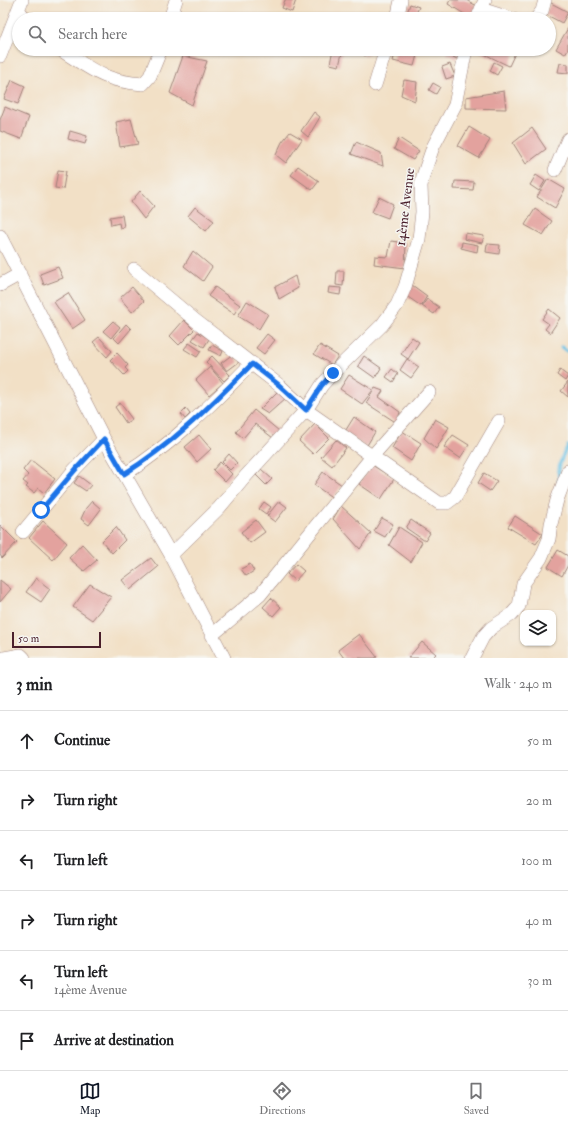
<!DOCTYPE html>
<html lang="en">
<head>
<meta charset="utf-8">
<style>
	:root { --surface:#fff; --page:#f6f6f6; --text:#202124; --muted:#757577; --line:#e0e0e0; --accent:#111827 }
	body { margin:0; font-family:"IM FELL Double Pica",serif; background:var(--page); color:var(--text) }
	.controls { position:absolute; right:12px; bottom:12px; display:grid; overflow:hidden; border-radius:8px; box-shadow:0 1px 3px #0004 }
	.controls button { width:36px; height:36px; display:grid; place-items:center; padding:0; border:0; border-bottom:1px solid var(--line); background:var(--surface); color:var(--text); font:20px sans-serif }
	.scale { position:absolute; left:12px; bottom:10px; width:89px; box-sizing:border-box; padding-left:4px; border:2px solid #4a1f2b; border-top:0; font-size:11px; line-height:14px; white-space:nowrap; color:#4a1f2b; -webkit-text-stroke:3px #f6f6f2; paint-order:stroke }
	.stop { position:absolute; width:12px; height:12px; margin:-9px; border:3px solid #1a73e8; border-radius:50%; background:#fff }
	.stop.end { background:#1a73e8; border-color:#fff; box-shadow:0 1px 4px #0008 }
	.list { margin:0; padding:0; list-style:none }
	h2 { display:flex; justify-content:space-between; align-items:center; height:52px; margin:0; padding:0 16px; font-size:17px }
	h2 small { font-size:13px; font-weight:400; color:var(--muted) }
	.list li { display:grid; grid-template-columns:26px 1fr auto; gap:12px; align-items:center; box-sizing:border-box; height:60px; padding:0 16px; border-top:1px solid var(--line) }
	.list b { display:block; font-size:15px; white-space:nowrap }
	.list p { margin:0; font-size:13px; white-space:nowrap; color:var(--muted) }
	.list em { font-size:13px; font-style:normal; color:var(--muted) }
	.icon { flex:none; width:22px; height:22px; fill:none; stroke:currentColor; stroke-width:2; stroke-linecap:round; stroke-linejoin:round }
	.map { position:relative; flex:none; width:568px; height:658px; overflow:hidden }
	.search { position:absolute; background:var(--surface); box-shadow:0 1px 3px #0004; left:12px; right:12px; top:12px; height:44px; display:flex; align-items:center; gap:10px; box-sizing:border-box; padding:0 14px; border-radius:22px; color:var(--muted); font-size:15px }
	.sheet { height:412px; background:var(--surface) }
	nav { display:flex; justify-content:space-around; align-items:center; box-sizing:border-box; height:56px; border-top:1px solid var(--line); background:var(--surface); font-size:11px; color:var(--muted) }
	nav a { display:grid; justify-items:center; gap:2px }
	nav .on { color:var(--accent) }
	.map>svg:first-child { display:block }
	.lines { fill:none; stroke-linecap:round; stroke-linejoin:round }
	.stream { stroke:#66c0e4; stroke-width:3.5 }
	.building { fill:#e3a29e }
	.minor-casing { stroke:#9e8078; stroke-width:14 }
	.minor { stroke:#fff; stroke-width:13 }
	.route { stroke:#1a73e8; stroke-width:5 }
	.labels { text-anchor:middle; dominant-baseline:central; stroke-width:3; stroke-linejoin:round; paint-order:stroke }
	.street-label { font-size:14px; fill:#4a1f2b; stroke:#f6f6f2 }
</style>
</head>
<body>
<div class="map">
<svg width="568" height="658" viewBox="0 0 568 658">
	<rect width="100%" height="100%" fill="#f6f6f2"/>
	<filter id="ink" filterUnits="userSpaceOnUse"><feTurbulence type="fractalNoise" baseFrequency=".025" numOctaves="2"/><feDisplacementMap in="SourceGraphic" scale="8" xChannelSelector="R" yChannelSelector="G"/><feConvolveMatrix kernelMatrix="1 2 1 2 8 2 1 2 1" color-interpolation-filters="sRGB"/></filter>
	<filter id="wash" filterUnits="userSpaceOnUse"><feTurbulence type="fractalNoise" baseFrequency=".012" numOctaves="4" result="noise"/><feDisplacementMap in="SourceGraphic" scale="16" xChannelSelector="R" yChannelSelector="G"/><feGaussianBlur stdDeviation="0.9" result="paint"/><feColorMatrix in="noise" values="0 0 0 0 0 0 0 0 0 0 0 0 0 0 0 0 0 1.4 0 .05"/><feComposite in="paint" operator="in"/></filter>
	<g filter="url(#wash)">
		<rect width="100%" height="100%" fill="#f2e0c6"/>
		<g class="lines">
			<path class="stream" d="M561,347L568,351
				M559,482C557,469 561,457 568,446"/>
		</g>
		<g id="blocks">
			<path class="building" d="M285,0H296L292,12L282,8Z
				M450,0H466L477,6L471,18L448,4Z
				M551,3L568,12L562,23L545,14Z
				M410,4L419,7L415,16L407,13Z
				M443,13L450,17L449,19H440Z
				M568,28V49L565,54L556,49Z
				M263,49H273L272,51Z
				M333,49H343L339,66L330,64Z
				M358,49H370L371,50L365,56Z
				M450,49L461,51L457,59L447,54Z
				M474,49H517L509,66Z
				M396,50L417,55L414,66L393,61Z
				M183,56L207,61L192,105L170,93Z
				M494,62L502,66L497,75L490,71Z
				M560,63L568,64V73L558,72Z
				M450,64L455,76L446,79L442,67Z
				M12,80L25,86L18,104L4,99Z
				M404,80L417,82L415,101L401,95Z
				M433,83L440,87L436,94L429,90Z
				M504,91L506,109L466,108V97Z
				M5,107L29,117L21,139L0,131V120Z
				M314,112L320,117L308,137L301,131Z
				M131,119L138,144L120,147L116,122Z
				M469,127L490,140L479,158L458,146Z
				M532,128L546,149L526,164L513,143Z
				M70,131L87,136L85,144L68,139Z
				M290,132L302,139L286,163L276,155L282,142Z
				M399,138L419,151L413,160L394,149Z
				M356,142L381,153L383,166L351,154Z
				M298,166L319,181L312,190L291,175Z
				M58,170L66,171L63,189L55,188Z
				M536,175L545,181L539,191L530,185Z
				M548,179L565,189L555,208L537,197Z
				M455,181L474,182L473,190L454,189Z
				M140,191L154,206L144,219L131,202Z
				M379,197L393,204L388,218L372,212Z
				M195,207L214,221L206,231L188,216Z
				M535,209L552,221L543,235L525,225Z
				M122,215L124,227L120,228L119,223L111,225L110,217Z
				M465,233L484,236L482,243L464,239Z
				M391,241L406,243L405,268L374,264L375,256L388,257Z
				M462,242L478,245L477,252L461,248Z
				M487,244L500,245L499,254L486,252Z
				M193,251L212,267L203,281L184,266Z
				M58,267L63,278L44,285L40,274Z
				M337,271H344L343,286L336,285Z
				M295,276L298,288L279,299L275,287Z
				M412,285L427,296L421,306L405,295Z
				M132,287L144,301L132,312L120,298Z
				M215,287L240,305L234,314L208,296Z
				M329,287L341,288L340,295L328,293Z
				M68,293L85,320L72,329L54,302Z
				M427,299L439,307L434,314L422,306Z
				M247,301L268,314L259,329L238,316Z
				M549,309L560,318L550,333L545,329L549,324L542,319Z
				M184,320L194,330L179,345L170,336Z
				M113,321L120,327L111,338L103,331Z
				M126,324L131,329L119,343L114,338Z
				M198,332L209,339L204,347L192,340Z
				M267,334L275,340L264,354L256,348Z
				M99,337L112,351L107,357L93,342Z
				M412,337L419,342L408,359L401,354Z
				M189,343L201,351L197,357L184,349Z
				M212,345L223,351L221,356L209,350Z
				M320,345L338,356L332,365L314,354Z
				M117,353L128,365L125,368L128,371L124,375L110,360Z
				M233,354L239,362L227,371L221,363Z
				M212,356L230,375L224,381L206,362Z
				M364,356L381,368L375,378L358,366Z
				M407,359L419,367L411,378L400,370Z
				M210,367L223,383L209,395L196,380Z
				M392,369L398,374L393,382L386,377Z
				M560,370L568,376L565,381L557,375Z
				M349,375L373,390L362,404L340,389Z
				M568,382V397L561,391Z
				M375,388L383,391L379,397L400,412L397,423L366,403Z
				M279,390L287,397L268,414L260,409Z
				M120,403L132,419L126,423L115,407Z
				M186,409L190,414L185,419L181,414Z
				M254,410L279,431L273,438L255,424L243,438L236,432Z
				M354,417L375,432L366,447L344,433Z
				M435,419L449,427L436,449L424,438Z
				M315,424L329,438L313,454L299,441Z
				M402,431L421,443L411,461L392,448Z
				M199,435L211,449L197,462L185,447Z
				M453,435L469,445L460,458L444,447Z
				M336,440L346,448L332,466L321,457Z
				M229,454L237,463L230,470L222,462Z
				M31,460L55,479L44,493L38,488L34,493L26,487L28,485L23,481L28,475L23,470Z
				M220,462L232,474L225,482L213,470Z
				M372,465L394,479L381,499L359,484Z
				M261,469L272,479L266,485L256,475Z
				M323,472L342,485L333,498L314,485Z
				M484,473L497,481L490,491L478,483Z
				M79,476L91,485L86,491L74,483Z
				M92,501L101,509L89,525L81,519L86,508Z
				M279,501L287,507L275,522L267,516Z
				M264,502L271,507L266,514L259,509Z
				M341,506L371,533L360,549L333,519Z
				M515,516L543,534L536,544L508,527Z
				M382,518L393,524L385,537L374,531Z
				M256,520L265,532L250,543L241,532Z
				M411,520L430,533L425,541L406,528Z
				M43,521L67,543L53,560L29,538Z
				M0,525L17,542L2,558L0,555Z
				M116,527L125,540L112,553L102,541Z
				M399,527L422,542L411,562L389,545Z
				M82,544L97,560L84,571L69,558Z
				M558,550L568,556V565L562,576L548,567Z
				M151,558L158,567L130,590L122,580Z
				M250,564L254,571L246,576L241,569Z
				M296,564L304,571L295,581L287,574Z
				M36,578L50,589L41,602L26,592Z
				M0,580L11,589L0,602Z
				M90,584L111,597L92,620L73,607Z
				M271,598L281,607L273,616L263,607Z
				M359,634L377,657L375,658H344L338,650Z
				M422,642L436,654L432,658H408Z"/>
		</g>
	</g>
	<g filter="url(#ink)">
		<use href="#blocks" fill-opacity="0" stroke="#9e8078" stroke-width="1"/>
		<g class="lines">
			<defs>
				<path id="minor" d="M481,9L512,19
					M18,10L26,19
					M170,19L176,0
					M397,19L401,0
					M477,19L485,0
					M536,19L542,11L545,0
					M59,49C92,69 102,81 143,84L150,76L161,49
					M0,56L22,0
					M375,85L386,49
					M555,170L568,139
					M0,236L104,439L171,555L224,658
					M134,269L196,321L279,385L306,410L439,503H447L455,497L499,421
					M0,285L20,274
					M125,474C173,444 212,404 252,363
					M23,532L75,469L104,439
					M171,555L219,508L245,477L306,410L322,385L333,373L382,325L397,305L405,287L419,239L422,212L421,186L423,176L433,147L455,105L466,49
					M212,635L260,595L375,453L429,392
					M4,658L21,655L24,658
					M472,658L483,637L491,628L511,615L519,606L523,584L541,558L549,539L551,524L557,500L568,471"/>
			</defs>
			<use href="#minor" class="minor-casing"/>
			<use href="#minor" class="minor"/>
		</g>
	</g>
	<g class="lines" filter="url(#ink)">
		<path class="route" d="M41,510L76,469L104,439L124,474C173,444 212,404 252,364L279,385L306,410L322,385L333,373"/>
	</g>
	<g class="labels">
		<g class="street-label">
			<text transform="translate(405 207) rotate(-83)">14ème Avenue</text>
		</g>
	</g>
</svg>
<div class="controls">
<button><svg class="icon" aria-label="layers" viewBox="0 0 24 24"><path d="M12 4l9 5-9 5-9-5zM3 14l9 5 9-5"/></svg></button>
</div>
<div class="scale">50 m</div>
<div class="stop" style="left:41px;top:510px"></div>
<div class="stop end" style="left:333px;top:373px"></div>
<div class="search"><svg class="icon" aria-label="search" viewBox="0 0 24 24"><circle cx="10" cy="10" r="6"/><path d="M15 15l6 6"/></svg>Search here</div>
</div>
<section class="sheet">
<h2>3 min<small>Walk · 240 m</small></h2>
<ul class="list">
<li><svg class="icon" aria-label="ahead" viewBox="0 0 24 24"><path d="M12 20V5M6 11l6-6 6 6"/></svg><div><b>Continue</b></div><em>50 m</em></li>
<li><svg class="icon" aria-label="right" viewBox="0 0 24 24"><path d="M7 20v-9h11M14 6l5 5-5 5"/></svg><div><b>Turn right</b></div><em>20 m</em></li>
<li><svg class="icon" aria-label="left" viewBox="0 0 24 24"><path d="M17 20v-9H6M10 6l-5 5 5 5"/></svg><div><b>Turn left</b></div><em>100 m</em></li>
<li><svg class="icon" aria-label="right" viewBox="0 0 24 24"><path d="M7 20v-9h11M14 6l5 5-5 5"/></svg><div><b>Turn right</b></div><em>40 m</em></li>
<li><svg class="icon" aria-label="left" viewBox="0 0 24 24"><path d="M17 20v-9H6M10 6l-5 5 5 5"/></svg><div><b>Turn left</b><p>14ème Avenue</p></div><em>30 m</em></li>
<li><svg class="icon" aria-label="arrive" viewBox="0 0 24 24"><path d="M6 21V4h12l-3 4 3 4H6"/></svg><div><b>Arrive at destination</b></div></li>
</ul>
</section>
<nav>
<a class="on"><svg class="icon" aria-label="map" viewBox="0 0 24 24"><path d="M3 6l6-2 6 2 6-2v14l-6 2-6-2-6 2zM9 4v14M15 6v14"/></svg>Map</a>
<a><svg class="icon" aria-label="directions" viewBox="0 0 24 24"><path d="M12 3l9 9-9 9-9-9zM9 14v-3h6M13 9l2 2-2 2"/></svg>Directions</a>
<a><svg class="icon" aria-label="saved" viewBox="0 0 24 24"><path d="M7 4h10v16l-5-4-5 4z"/></svg>Saved</a>
</nav>
</body>
</html>
